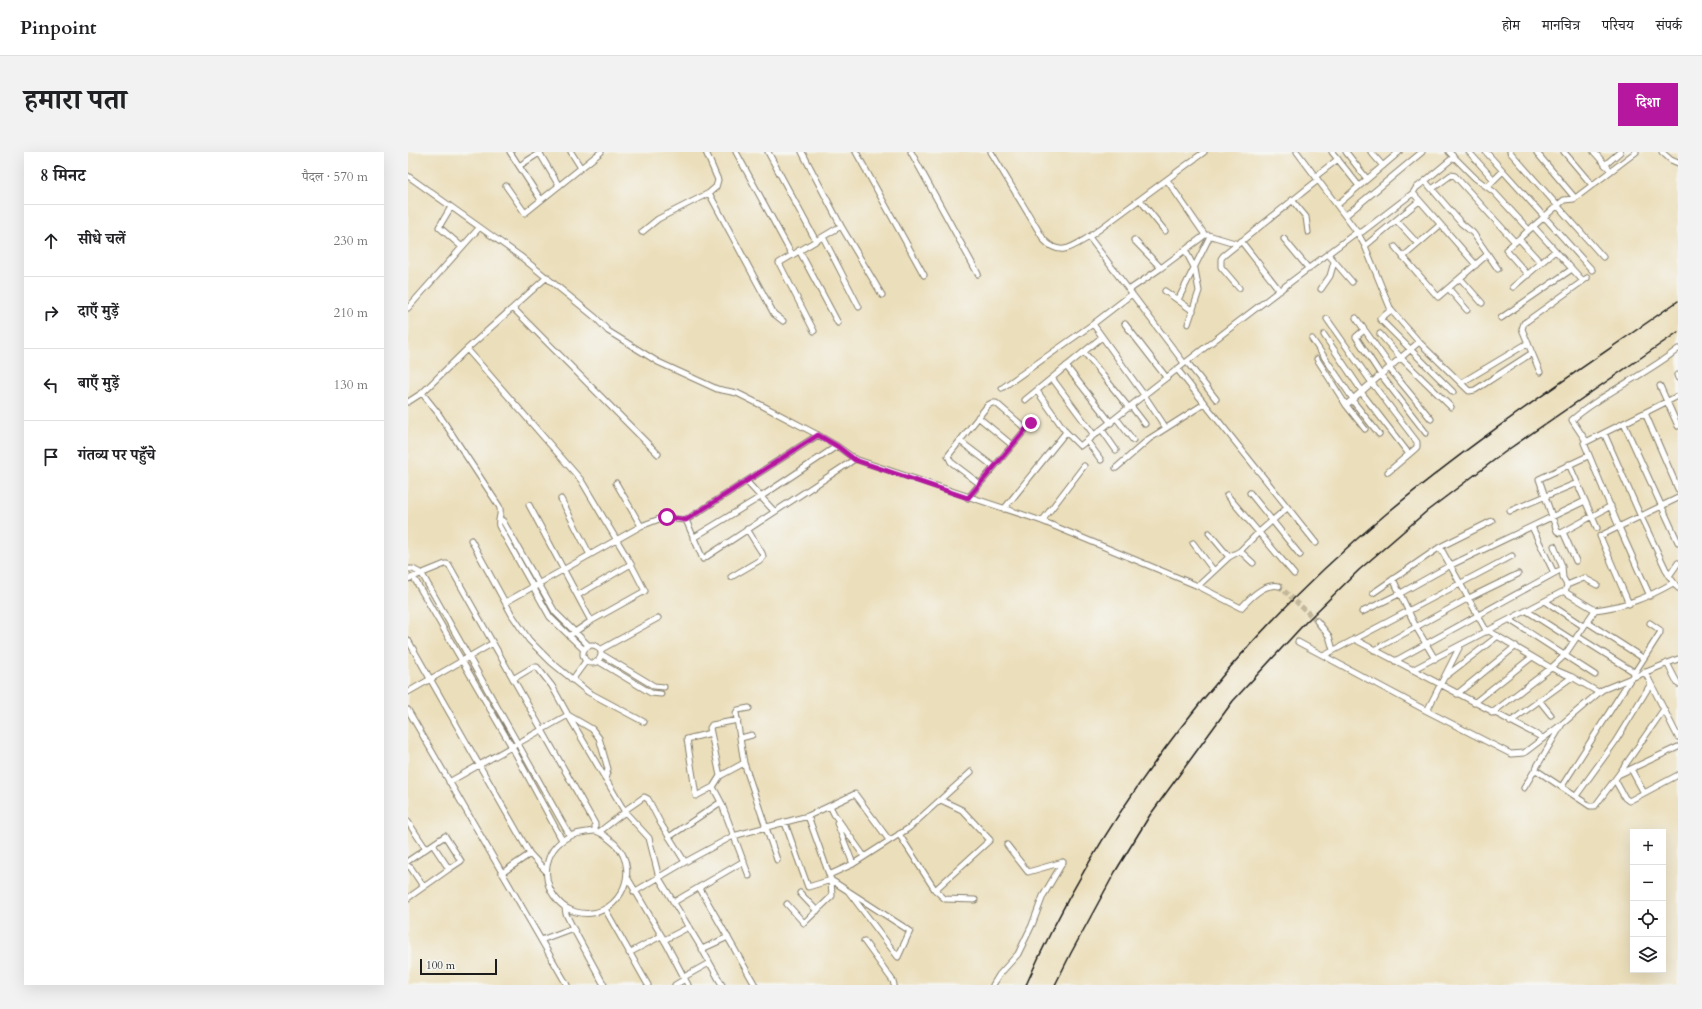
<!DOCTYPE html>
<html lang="hi">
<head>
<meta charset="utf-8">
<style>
	:root { --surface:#fff; --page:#f2f2f2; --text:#202124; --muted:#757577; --line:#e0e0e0; --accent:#b5179e }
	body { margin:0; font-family:Cardo,"Noto Serif Devanagari",serif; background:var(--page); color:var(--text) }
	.controls { position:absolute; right:12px; bottom:12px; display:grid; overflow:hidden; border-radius:0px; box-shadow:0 4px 16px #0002 }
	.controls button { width:36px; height:36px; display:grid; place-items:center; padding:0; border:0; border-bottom:1px solid var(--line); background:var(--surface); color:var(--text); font:20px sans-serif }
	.scale { position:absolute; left:12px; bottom:10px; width:77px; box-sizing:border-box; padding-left:4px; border:2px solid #1c1c1c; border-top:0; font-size:11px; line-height:14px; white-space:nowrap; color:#1c1c1c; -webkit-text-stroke:3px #f6f6f2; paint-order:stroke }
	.stop { position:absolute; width:12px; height:12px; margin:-9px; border:3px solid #b5179e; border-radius:50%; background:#fff }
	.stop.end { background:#b5179e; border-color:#fff; box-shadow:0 1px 4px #0008 }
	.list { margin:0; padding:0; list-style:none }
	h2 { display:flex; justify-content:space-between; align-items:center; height:52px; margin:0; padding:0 16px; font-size:17px }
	h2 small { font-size:13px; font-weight:400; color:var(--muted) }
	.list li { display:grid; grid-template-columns:26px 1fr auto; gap:12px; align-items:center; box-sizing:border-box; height:72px; padding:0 16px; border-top:1px solid var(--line) }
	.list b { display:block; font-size:15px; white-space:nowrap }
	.list em { font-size:13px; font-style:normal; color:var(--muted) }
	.icon { flex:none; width:22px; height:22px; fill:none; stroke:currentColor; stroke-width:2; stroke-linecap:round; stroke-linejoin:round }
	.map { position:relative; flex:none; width:1270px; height:833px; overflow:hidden; border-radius:0px }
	header { display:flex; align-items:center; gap:24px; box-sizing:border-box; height:56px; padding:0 20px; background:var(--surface); border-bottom:1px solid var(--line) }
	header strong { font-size:19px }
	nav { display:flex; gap:22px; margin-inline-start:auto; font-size:14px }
	.intro { display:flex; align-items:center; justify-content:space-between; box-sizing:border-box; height:96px; padding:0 24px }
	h1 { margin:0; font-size:28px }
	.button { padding:10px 18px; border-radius:0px; background:var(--accent); color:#fff; font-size:14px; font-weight:700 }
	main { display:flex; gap:24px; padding:0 24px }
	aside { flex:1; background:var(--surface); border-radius:0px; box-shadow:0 4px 16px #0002 }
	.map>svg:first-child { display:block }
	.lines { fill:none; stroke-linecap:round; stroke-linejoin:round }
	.minor-tunnel { stroke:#c2b79a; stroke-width:5; stroke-dasharray:5 2.5; stroke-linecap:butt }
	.minor-casing { stroke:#847d6b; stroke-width:7 }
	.minor { stroke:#fff; stroke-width:5 }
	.rail { stroke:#1c1c1c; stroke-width:1.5 }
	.route { stroke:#b5179e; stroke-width:5 }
</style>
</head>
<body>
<header>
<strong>Pinpoint</strong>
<nav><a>होम</a><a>मानचित्र</a><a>परिचय</a><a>संपर्क</a></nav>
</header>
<div class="intro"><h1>हमारा पता</h1><a class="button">दिशा</a></div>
<main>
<aside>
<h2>8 मिनट<small>पैदल · 570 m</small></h2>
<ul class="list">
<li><svg class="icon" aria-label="ahead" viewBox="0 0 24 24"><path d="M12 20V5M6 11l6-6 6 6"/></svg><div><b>सीधे चलें</b></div><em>230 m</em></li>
<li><svg class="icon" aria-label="right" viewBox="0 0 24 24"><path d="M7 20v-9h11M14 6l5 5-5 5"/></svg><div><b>दाएँ मुड़ें</b></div><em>210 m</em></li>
<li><svg class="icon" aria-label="left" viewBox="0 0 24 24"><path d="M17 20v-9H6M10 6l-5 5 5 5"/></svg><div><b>बाएँ मुड़ें</b></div><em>130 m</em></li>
<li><svg class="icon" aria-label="arrive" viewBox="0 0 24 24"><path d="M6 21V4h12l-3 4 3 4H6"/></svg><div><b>गंतव्य पर पहुँचे</b></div></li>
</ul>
</aside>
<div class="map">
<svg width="1270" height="833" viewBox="0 0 1270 833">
	<rect width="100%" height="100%" fill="#f6f6f2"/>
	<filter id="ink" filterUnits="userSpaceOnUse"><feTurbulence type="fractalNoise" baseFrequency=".025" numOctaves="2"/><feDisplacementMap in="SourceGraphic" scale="8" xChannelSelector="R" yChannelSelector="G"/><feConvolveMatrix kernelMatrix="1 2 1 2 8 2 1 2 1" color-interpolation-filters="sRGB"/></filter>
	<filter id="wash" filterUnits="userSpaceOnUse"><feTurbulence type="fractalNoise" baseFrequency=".012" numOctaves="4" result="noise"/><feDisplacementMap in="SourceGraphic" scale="16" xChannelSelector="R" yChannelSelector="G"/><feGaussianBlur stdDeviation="0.9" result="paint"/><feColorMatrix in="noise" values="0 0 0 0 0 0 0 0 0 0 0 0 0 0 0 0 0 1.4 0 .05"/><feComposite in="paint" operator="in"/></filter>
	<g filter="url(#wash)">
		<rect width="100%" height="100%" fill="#ebdeba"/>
	</g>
	<g filter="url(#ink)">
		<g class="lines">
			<path class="minor-tunnel" d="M871,434L909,469"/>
			<defs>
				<path id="minor" d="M102,0L133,48
					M131,0L151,34
					M163,0L173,16
					M328,0L384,103
					M360,0L408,89
					M394,0L433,74L474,143
					M448,0L516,123
					M503,0L570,122
					M583,0L636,88C652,105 664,95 681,85L796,0
					M889,0L949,80L957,94L983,158L1011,190L1061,239L1067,238L1124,201
					M924,0L951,34
					M938,0L959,27
					M963,0L975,14
					M1041,0L1067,26L1086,40L1121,78
					M1061,0L1086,28
					M1078,0L1184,118
					M1102,0L1195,105
					M1156,0L1184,33
					M1186,0L1203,19
					M1254,0L1263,8L1270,11
					M1129,1L1167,46
					M1046,5L1017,29L1053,71L1065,81L1090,117
					M1197,13L1212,0
					M111,14L133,0
					M0,24L112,104L188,166L200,179L250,210L309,237L329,241L355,254L410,283L429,294L447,307L634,369L790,434L833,456C842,446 856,431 871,434
					M908,24L930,7
					M98,34L117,61L193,0
					M1079,35L1095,19
					M1024,37L1043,23L1047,24L1107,90
					M301,41L366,162L375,169
					M1005,41L1068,113
					M732,48L757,79
					M884,48L898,65L900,80
					M929,53L991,0
					M43,55L31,75L54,95
					M937,64L1014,0
					M988,68L1010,92
					M1125,74L1175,129
					M234,80L250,67L301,41L308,35L310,28L298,0
					M800,83L830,92
					M415,85L451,155
					M681,85L776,211
					M876,87L901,117
					M1111,87L1133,111
					M726,88L753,116
					M833,89L872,139
					M957,94L1011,49
					M987,95L1030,145L1080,102
					M391,98L430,171
					M777,98L787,117L791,139L780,172
					M920,102L944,130
					M995,105L1032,73
					M1120,123L1098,98L1150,53L1156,48L1166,47L1228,0
					M1052,126L1074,151
					M1105,135L1147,99
					M831,136L813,115V107L815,104L910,28
					M913,137L922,124L926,110
					M1041,137L1059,158
					M721,138L753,116L797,83L759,28
					M757,139L785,159
					M770,148L802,84
					M0,156L71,76
					M105,156L250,302
					M983,158L972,167L1045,240
					M948,166L983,215
					M1093,166L1164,117
					M919,167L964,231L1009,290V295L1007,297L980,320
					M685,172L736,243L758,276
					M717,172L758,225
					M956,178L948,185L973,223L1018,281
					M406,179L371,111L433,74
					M972,182L993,206L1043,255
					M916,183L954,239
					M904,187L945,247
					M59,197L173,328L223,412L237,439L183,469L161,484
					M676,200L721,256
					M909,207L938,253L957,277
					M779,210L808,247
					M658,214L703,271
					M981,216L1023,267
					M769,217L908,391
					M1132,220L1114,177L1116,171L1119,169L1179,126
					M1269,223L1270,226
					M644,226L686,283
					M1053,231L1120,191
					M1252,234L1270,274
					M594,236L685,172L724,142
					M629,239L658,280L672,294C701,272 729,248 758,226C821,176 885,128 949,80H954L1005,41L1008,36L1017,29
					M953,240L1001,302
					M14,241L30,261L91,354C95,361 89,367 91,374L142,465L176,498
					M617,248L694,185
					M944,248L971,282
					M0,250L14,241L59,197L139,125
					M938,253L1011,190
					M723,254L737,272
					M1237,261L1270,337
					M570,265L604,293
					M709,267L725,288
					M1216,272L1270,390
					M618,277L623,271
					M694,278L708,298
					M1196,281L1233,365L1261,424L1270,436
					M552,289L586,315
					M679,289L693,308
					M1178,289L1164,268C1196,240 1236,224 1270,197
					M1180,304L1131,327L1149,379L1152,381L1155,380L1203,354
					M1161,312L1189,376
					M708,316L741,287L796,252
					M339,330L366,359
					M208,331L233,374
					M842,341L892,403
					M819,343L886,422
					M560,346L618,277L588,251H584L580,253L540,304L543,310L572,332
					M153,347L182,403
					M121,353L183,469
					M596,357L658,280
					M1102,359L1169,331
					M92,367L95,369L147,460L181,494
					M278,368L295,407L447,307
					M634,369L676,314
					M1124,375L1146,421
					M1155,380L1168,409
					M801,381L821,405
					M285,386L354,344L429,294
					M63,388L104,463L121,488L143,510L180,540L236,570
					M785,391L806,419
					M1146,394L1154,414L1155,426L1159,433L1157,440L1187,458
					M1032,395L1079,480
					M832,399L845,411
					M0,417H5L14,422L162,684
					M1261,424L1270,411
					M323,425L352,408L355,404L354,401L339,377
					M6,426L104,595L154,688
					M0,427L37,412H39L41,413L187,672V679
					M985,427L1008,475L1027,507
					M1159,433L1176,426L1189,433
					M790,434L821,405L832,399L850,381L879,356
					M965,441L1032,395L1084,369
					M170,443L223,412
					M1242,444L1211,375L1176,291L1270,244
					M1137,449L1175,474
					M98,450L233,374L254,366L278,368L410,283
					M1221,452L1192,384L1270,346
					M1119,459L1166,489
					M954,460L991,442L1041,414L1177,349
					M1102,468L1187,523
					M909,469L921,484L925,498
					M1179,470L1235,506
					M1081,479L1143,516L1164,525L1190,540
					M1169,484L1226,520
					M946,487L1135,586
					M0,488L122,702L137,718
					M890,490L1019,559L1103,602L1116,601L1154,572L1194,538L1270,507
					M175 502a9 9 0 1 1 18 0a9 9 0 1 1-18 0Z
					M192,498L250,466
					M966,498L1059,447L1110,422
					M193,502L246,534L256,535
					M917,503L1104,404
					M190,509L243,541L253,542
					M987,509L1154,417
					M1259,511L1270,532
					M1004,518L1154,440H1157
					M1237,520L1270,585
					M1038,524L1090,484
					M105,527L125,515H129L144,534L160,563L184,577L191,586L200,617L197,627
					M164,528L178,509
					M0,540L85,491
					M1049,542L1108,494
					M1131,548L1143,563
					M1066,551L1124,505
					M341,556L330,558L328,561L336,611L369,708
					M0,558L159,833
					M1019,559L1052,494
					M1084,561L1143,516L1156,504L1187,458C1218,454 1239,446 1265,431
					M1102,570L1164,525
					M303,581L279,587L288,644L305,635L312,624L336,611
					M333,586L344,583
					M1223,617L1236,641
					M1128,618L1182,654H1187L1211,622L1256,557
					M1212,622L1270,595
					M312,624L302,576L304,573L330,568
					M1207,628L1217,646L1221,649L1270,623
					M41,630L160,563L217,660L241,686L251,726L294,797L314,833
					M1154,634L1252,481V478L1242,471
					M305,635L313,650L341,724
					M1116,636L1153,574
					M1168,644L1207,590L1242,533
					M422,654L426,662L456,704
					M216,659L236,645L240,647L253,672L277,710
					M0,670L18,697
					M377,671L400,735L423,728L502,779L490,805L440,739
					M429,671L445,712
					M187,679C194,680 201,687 207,692C236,721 207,771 168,760C161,758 157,756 152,751C132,731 134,699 160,685C168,681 178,680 187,679Z
					M191,680L217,660
					M491,682L527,738L537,747L567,748
					M261,685L313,650
					M599,693L620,720L655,710
					M0,709L37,684L53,709L41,717
					M0,714L3,716L15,734
					M94,721L122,702
					M421,723L445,712L501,676L563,620
					M219,725L259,793L280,833
					M291,735L347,833
					M527,738L582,688L554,658L533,648
					M226,740L277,710L325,684L400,664L447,642L481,688
					M392,741L409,759
					M0,746L41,717L25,693
					M266,750L336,709
					M379,752L396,771L424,744L423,728L400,664
					M157,756L158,762L165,776L196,833
					M197,757L240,833
					M133,788L165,776
					M256,788L281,775
					M456,789L485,829L486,833
					M294,797L320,785
					M221,801L253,784
					M276,825L301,811
					M267,833L277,827
					M585,833L591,823L610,802L624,773L635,744L655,710"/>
			</defs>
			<use href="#minor" class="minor-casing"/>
			<use href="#minor" class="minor"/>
			<path class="rail" d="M618,833C697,654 828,487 978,362C1070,284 1172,218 1270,149
				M647,833L663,801L707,720L742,663L825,549L898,470L951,418L1019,359L1101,297L1270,180"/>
		</g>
	</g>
	<g class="lines" filter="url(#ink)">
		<path class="route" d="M259,365L278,368L410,283L429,294L447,308L560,346L623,271"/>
	</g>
</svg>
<div class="controls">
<button>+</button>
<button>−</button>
<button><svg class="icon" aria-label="locate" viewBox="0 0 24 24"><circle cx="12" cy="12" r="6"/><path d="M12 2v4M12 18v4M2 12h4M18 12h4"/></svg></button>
<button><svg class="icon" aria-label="layers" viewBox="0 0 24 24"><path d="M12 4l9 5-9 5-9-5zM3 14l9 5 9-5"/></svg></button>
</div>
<div class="scale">100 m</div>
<div class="stop" style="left:259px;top:365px"></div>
<div class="stop end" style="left:623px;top:271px"></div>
</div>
</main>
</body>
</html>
